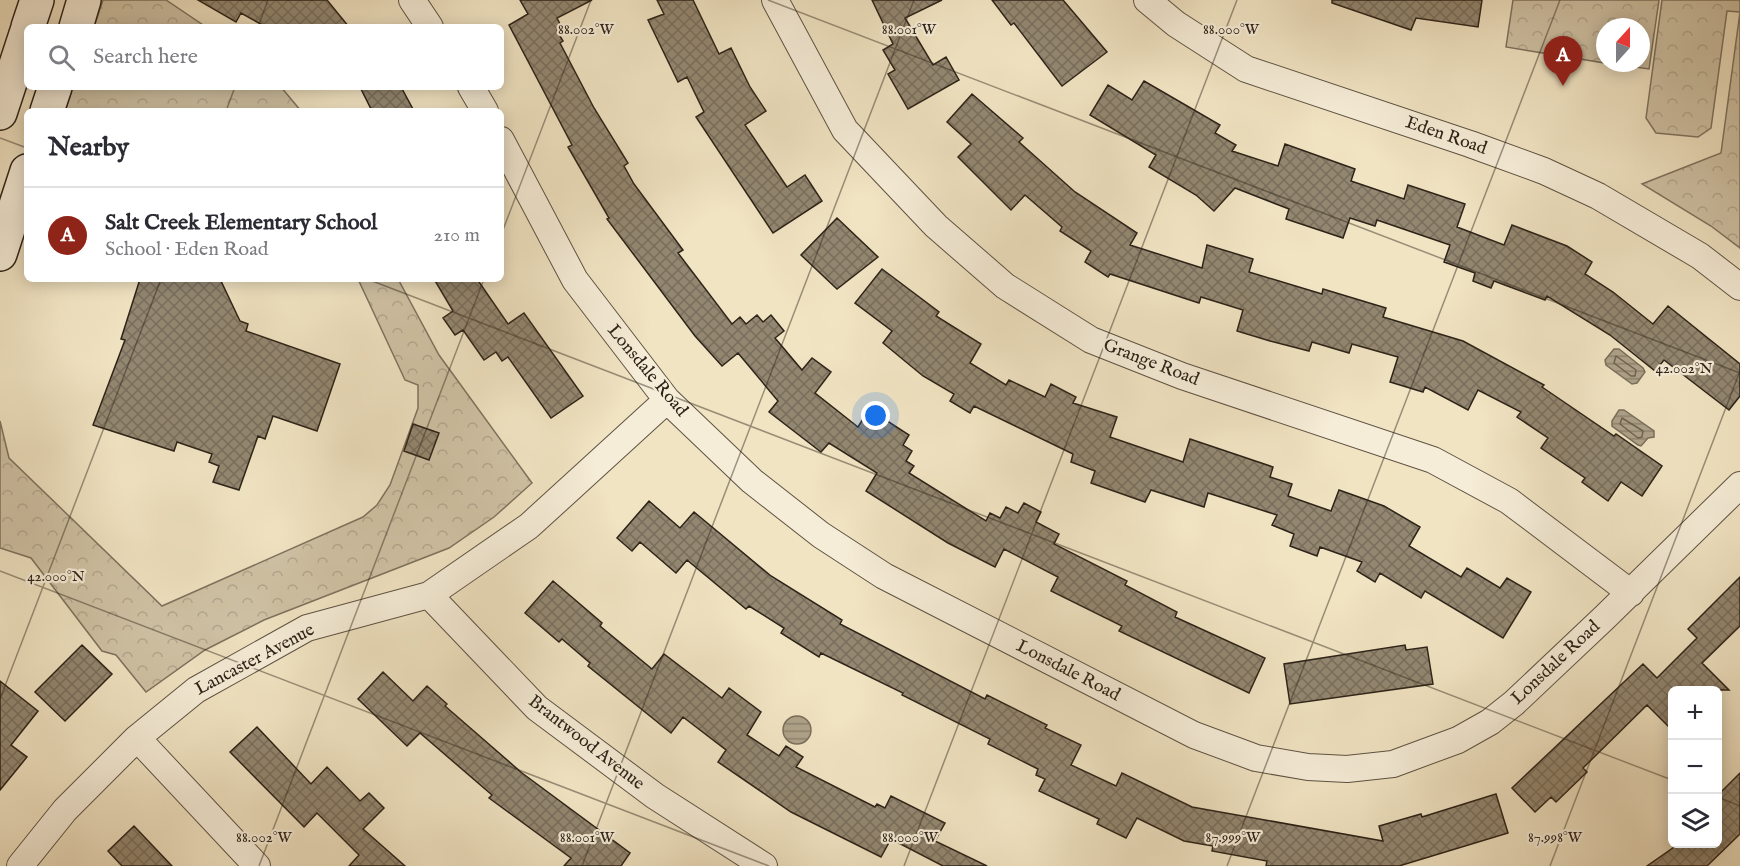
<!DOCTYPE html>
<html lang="en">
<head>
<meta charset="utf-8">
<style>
	:root { --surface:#fff; --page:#f7f7f7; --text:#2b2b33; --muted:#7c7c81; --line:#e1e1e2; --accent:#8f2418 }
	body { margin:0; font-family:"IM FELL English",serif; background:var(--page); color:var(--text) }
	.controls { position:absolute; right:18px; bottom:18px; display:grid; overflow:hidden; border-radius:9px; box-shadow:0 3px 15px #0003 }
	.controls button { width:54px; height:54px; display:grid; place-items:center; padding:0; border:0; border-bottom:2px solid var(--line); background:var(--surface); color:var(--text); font:30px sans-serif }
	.compass { position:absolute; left:1596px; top:18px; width:54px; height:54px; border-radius:50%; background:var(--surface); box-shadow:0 3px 15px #0003; rotate:21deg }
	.you { position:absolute; left:876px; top:416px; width:21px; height:21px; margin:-15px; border:4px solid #fff; border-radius:50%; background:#1a73e8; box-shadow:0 0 0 9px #1a73e833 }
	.badge { display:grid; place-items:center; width:39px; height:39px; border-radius:50%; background:var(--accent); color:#fff; font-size:20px; font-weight:700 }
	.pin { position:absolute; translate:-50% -50px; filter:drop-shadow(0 2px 3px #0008) }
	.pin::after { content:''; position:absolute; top:32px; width:21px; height:18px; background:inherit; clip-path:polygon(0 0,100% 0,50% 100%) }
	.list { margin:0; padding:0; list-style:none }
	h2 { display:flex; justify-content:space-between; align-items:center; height:78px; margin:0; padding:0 24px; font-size:26px }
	h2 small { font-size:20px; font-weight:400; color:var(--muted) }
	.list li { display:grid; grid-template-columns:39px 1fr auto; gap:18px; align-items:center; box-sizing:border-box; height:96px; padding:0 24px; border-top:2px solid var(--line) }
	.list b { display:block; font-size:22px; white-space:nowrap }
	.list p { margin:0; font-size:20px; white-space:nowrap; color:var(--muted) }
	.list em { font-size:20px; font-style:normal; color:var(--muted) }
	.icon { flex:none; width:33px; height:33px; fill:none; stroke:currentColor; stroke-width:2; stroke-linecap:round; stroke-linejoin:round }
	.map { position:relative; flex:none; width:1740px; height:866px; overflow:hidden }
	.search { position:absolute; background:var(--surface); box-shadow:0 3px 15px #0003; left:24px; top:24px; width:480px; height:66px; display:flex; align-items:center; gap:15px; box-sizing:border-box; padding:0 21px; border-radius:9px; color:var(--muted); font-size:22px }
	.panel { position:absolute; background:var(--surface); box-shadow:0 3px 15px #0003; left:24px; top:108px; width:480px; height:174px; border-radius:9px }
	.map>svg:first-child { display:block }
	.park { fill:url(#park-crowns); stroke:#7e735f; stroke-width:1.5 }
	.water { fill:url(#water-rules); stroke:#7a6f5c; stroke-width:1.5 }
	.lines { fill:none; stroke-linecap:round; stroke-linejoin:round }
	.shore { stroke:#6e6250; stroke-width:1.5 }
	.building { fill:url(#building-cross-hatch); stroke:#2d2318; stroke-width:1.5 }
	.minor-casing { stroke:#5e5343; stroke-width:28 }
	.secondary-casing { stroke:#2d2318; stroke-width:36 }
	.minor { stroke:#f6edd8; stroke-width:26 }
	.secondary { stroke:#f6edd8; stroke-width:33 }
	.ticks { fill:none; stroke:#2d2318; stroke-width:1.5; stroke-opacity:0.45 }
	.labels { text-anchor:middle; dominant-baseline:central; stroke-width:4.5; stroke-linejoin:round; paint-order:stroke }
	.street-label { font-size:18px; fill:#2d2318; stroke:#f6edd8 }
	.ticks-label { font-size:15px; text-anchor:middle; fill:#2d2318; stroke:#f6edd8; stroke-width:4.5; stroke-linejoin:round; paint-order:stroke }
</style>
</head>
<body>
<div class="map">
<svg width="1740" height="866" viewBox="0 0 1740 866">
	<defs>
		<pattern id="park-crowns" width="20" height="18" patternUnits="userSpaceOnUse" patternTransform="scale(1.5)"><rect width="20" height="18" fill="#d0c3a6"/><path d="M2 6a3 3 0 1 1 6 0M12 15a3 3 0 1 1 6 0" fill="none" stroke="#b3a78e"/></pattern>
		<pattern id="water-rules" width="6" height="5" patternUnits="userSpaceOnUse" patternTransform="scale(1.5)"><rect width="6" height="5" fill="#aea289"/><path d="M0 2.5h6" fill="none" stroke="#8e846f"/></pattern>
		<pattern id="building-cross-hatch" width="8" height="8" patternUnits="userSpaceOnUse" patternTransform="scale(1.5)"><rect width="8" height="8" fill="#938771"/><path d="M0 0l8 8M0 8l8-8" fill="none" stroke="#786e5c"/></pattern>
	</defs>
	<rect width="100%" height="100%" fill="#f1e4c3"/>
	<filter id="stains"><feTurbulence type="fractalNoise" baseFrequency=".00333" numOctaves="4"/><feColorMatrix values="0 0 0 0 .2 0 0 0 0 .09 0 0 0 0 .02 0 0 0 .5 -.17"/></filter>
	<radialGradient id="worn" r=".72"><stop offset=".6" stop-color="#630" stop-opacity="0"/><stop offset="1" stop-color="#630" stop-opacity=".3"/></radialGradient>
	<path class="park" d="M103,0H166L206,27H94Z
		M1513,0H1659L1649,69L1607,63H1641V27H1605V63L1506,47Z
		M1662,0H1740V12L1727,11L1711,128L1698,137L1656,133L1646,118Z
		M1740,12V248L1711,226L1642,184L1721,153Z
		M73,87H281L301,111H65Z
		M358,279H398L439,355L532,483L494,517L449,548L264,620L205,650L146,692L116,655L102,651L31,558L0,548V421L9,458L162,606L363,517L377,505L390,485L418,408V385L405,380Z"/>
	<path class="water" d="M1614,349H1619L1643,368L1645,372L1637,383L1632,384L1606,365L1605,360Z
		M1619,410H1624L1654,431V437L1648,438L1641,446L1638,445L1612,426V421Z
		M783 730a14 14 0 1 1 28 0a14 14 0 1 1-28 0Z"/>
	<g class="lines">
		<path class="shore" d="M1616,356L1636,370L1635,376H1631L1614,363Z
			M1622,418L1643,431L1642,437L1638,438L1620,424Z"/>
	</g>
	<path class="building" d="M198,0H327L349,27H266L241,13L236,22Z
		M520,0H592L557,18L562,28L557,31L563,41L560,43L594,108L628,163L624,166L634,184L683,250L678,253L732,324L740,317L746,324L757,315L763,322L771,315L784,331L775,338L802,370L812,358L831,372L815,393L858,427L869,409L909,435L903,445L912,451L906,461L914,466L909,473L986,521L990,513L1000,518L1006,507L1018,513L1024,503L1041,512L1036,522L1059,534L1054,544L1127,581L1125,585L1177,612L1175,617L1265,658L1249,693L1119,631L1122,626L1051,591L1058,577L1004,549L995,567L948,543L866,491L877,473L829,443L821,452L769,412L778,401L738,353L722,366L695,336L607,219L609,218L568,147L572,145L509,25L528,14Z
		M657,0H693L719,54L731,48L750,87L766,111L745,125L787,187L805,175L822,201L773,233L696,117L704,112L687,77L678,82L648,20L664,14Z
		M872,0H942L905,18L933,65L946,57L959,80L908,109L888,74L895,70L883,50L893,44Z
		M992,0H1063L1107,52L1062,86L1014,23L1011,25Z
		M1332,0H1482L1478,27L1416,18L1411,30L1332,3Z
		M1144,81L1220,125L1215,133L1236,145L1232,151L1278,166L1285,144L1355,169L1351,181L1404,199L1408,185L1465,204L1457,227L1504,245L1512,225L1567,246L1592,262L1585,274L1613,292L1653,324L1668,306L1740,364V396L1729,410L1664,360L1655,371L1610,335L1547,296L1545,300L1494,281L1491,288L1473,281L1475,273L1444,262L1450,245L1377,220L1375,226L1350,218L1343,238L1286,219L1289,209L1235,188L1214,211L1196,195L1149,167L1156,155L1090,115L1108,85L1132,100Z
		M360,87H401L414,111H372Z
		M972,94L1023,138L1019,142L1075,192L1137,233L1130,245L1202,268L1207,245L1253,259L1249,272L1322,294L1323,289L1386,308L1383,317L1463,341L1544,385L1542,387L1614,436L1616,434L1662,466L1642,496L1621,482L1608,501L1582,482L1585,478L1541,448L1548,438L1517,417L1521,412L1478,390L1468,410L1425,387L1423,392L1390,382L1398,357L1352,344L1349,353L1312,342L1309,351L1270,341L1237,331L1243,310L1201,297L1199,303L1110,274L1108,277L1085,262L1091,251L1060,231L1062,227L1025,195L1011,210L958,157L971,144L947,122Z
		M837,218L878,257L837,289L801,255Z
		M882,269L939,312L936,316L981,344L970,363L1006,385L1009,380L1045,397L1051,384L1076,397L1073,403L1117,417L1110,437L1183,462L1190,439L1273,467L1270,477L1292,484L1288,496L1331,511L1339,490L1384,506L1420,527L1409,546L1461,577L1467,568L1500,588L1507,578L1531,592L1503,638L1425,591L1421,598L1380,573L1375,582L1357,571L1362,562L1320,547L1317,556L1290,546L1294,534L1272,525L1277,515L1208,493L1204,507L1151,490L1145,502L1091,483L1095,471L1071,462L1073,454L974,406L970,413L950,401L954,394L923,376L883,343L892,331L855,303Z
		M140,279H220L240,321L248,324L246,331L340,364L317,431L273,416L265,439L258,436L239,490L213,482L219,466L209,462L212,454L177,442L174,451L93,425L125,340L121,339Z
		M434,279H477L508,324L524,313L583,396L551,418L508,357L502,361L496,352L484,360L463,330L455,335L443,318L453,311Z
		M413,424L439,433L429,460L404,451Z
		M649,501L680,528L694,512L771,576L842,620L840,624L985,699L987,695L1047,725L1045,728L1081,745L1071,765L1116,786L1122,773L1192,807L1383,841L1379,826L1421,814L1422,817L1496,794L1508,833L1399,866H1266L1267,861L1212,851L1213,846L1184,841L1137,818L1126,838L1097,824L1099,819L1039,791L1045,779L1036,775L1038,769L988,744L990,739L902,695L903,693L821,653L819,657L781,633L784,628L749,606L746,609L687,560L676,573L640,542L632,551L617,538Z
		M1740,577V626L1702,663L1729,690H1672V730L1647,705L1583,768L1587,772L1556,802L1551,797L1535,812L1512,788L1643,664L1657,678L1697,638L1688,629Z
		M553,581L602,623L600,626L652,669L664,654L722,698L729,688L761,712L747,735L779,756L786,746L803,757L796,767L875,807L877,804L885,808L891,796L945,823L935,841L987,866H943L891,839L881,857L791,812L718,762L726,750L683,717L671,733L588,666L590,663L562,639L559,642L525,613Z
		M82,645L112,674L65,721L35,692Z
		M1405,645L1406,650L1427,647L1433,684L1290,704L1284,664Z
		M383,672L413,701L427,686L447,704L445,706L522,773L630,853L621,866H564L571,858L489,798L492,795L420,733L407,746L358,699Z
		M0,681L38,711L11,745L27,757L0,790Z
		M257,727L311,784L327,767L360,801L369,793L384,808L363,829L405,866H349L359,855L317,813L304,827L230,752Z
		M1740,773V834L1707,866H1647L1680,843H1718V795Z
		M134,826L172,866H122L108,851Z"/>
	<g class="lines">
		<defs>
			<path id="minor" d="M412,0L430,27
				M775,0L845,130L936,226L1005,286L1091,340L1182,376L1433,460L1509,501L1631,593
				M1147,0L1176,24L1246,69L1470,144L1544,171L1598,196L1700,256L1740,287
				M471,87L485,111
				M501,140L575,280L667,400L752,481L821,535L884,576L1194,735L1256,758L1308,767L1347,769L1393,764L1458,740L1490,722L1514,703L1605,617L1740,485
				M429,595L537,708L655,796L764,866
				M137,738L257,866
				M20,866L65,810L137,738L196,690L307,628L429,595L529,526L667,400"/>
			<path id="secondary" d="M28,27L37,0
				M76,27L84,0
				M47,111L55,87
				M0,113L27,31
				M0,254L27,171"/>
		</defs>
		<use href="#minor" class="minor-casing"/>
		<use href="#secondary" class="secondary-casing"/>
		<use href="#minor" class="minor"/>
		<use href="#secondary" class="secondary"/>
	</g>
	<path class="ticks" d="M768,0L1740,373M258,27L268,0M226,111L235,87M0,138L27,148M501,235L591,0M367,279L1672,780M0,571L769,866M0,699L161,279M1718,797L1740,806M259,866L484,279M582,866L914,0M904,866L1237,0M1227,866L1560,0M1550,866L1740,371"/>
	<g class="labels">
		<g class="street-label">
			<text transform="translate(1446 136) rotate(19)">Eden Road</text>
			<text transform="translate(1151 363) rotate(21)">Grange Road</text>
			<text transform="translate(647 371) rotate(50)">Lonsdale Road</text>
			<text transform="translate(255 660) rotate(-28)">Lancaster Avenue</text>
			<text transform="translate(1556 663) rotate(-43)">Lonsdale Road</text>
			<text transform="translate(1068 671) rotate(27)">Lonsdale Road</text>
			<text transform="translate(586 743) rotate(38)">Brantwood Avenue</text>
		</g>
	</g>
	<g class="ticks-label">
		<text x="586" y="34">88.002°W</text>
		<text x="909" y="34">88.001°W</text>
		<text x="1231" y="34">88.000°W</text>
		<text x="1684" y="373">42.002°N</text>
		<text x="56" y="581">42.000°N</text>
		<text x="264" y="842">88.002°W</text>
		<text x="587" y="842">88.001°W</text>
		<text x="910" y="842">88.000°W</text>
		<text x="1233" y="842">87.999°W</text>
		<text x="1555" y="842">87.998°W</text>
	</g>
	<rect width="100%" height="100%" filter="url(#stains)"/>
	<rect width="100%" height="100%" fill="url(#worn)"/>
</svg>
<div class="controls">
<button>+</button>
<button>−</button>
<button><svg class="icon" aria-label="layers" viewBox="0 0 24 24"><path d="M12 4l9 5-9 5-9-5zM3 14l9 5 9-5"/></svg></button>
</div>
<svg class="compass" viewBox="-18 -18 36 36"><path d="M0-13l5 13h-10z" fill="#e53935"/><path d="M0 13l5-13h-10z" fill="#7c7c81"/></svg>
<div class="you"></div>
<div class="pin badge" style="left:1563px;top:86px">A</div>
<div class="search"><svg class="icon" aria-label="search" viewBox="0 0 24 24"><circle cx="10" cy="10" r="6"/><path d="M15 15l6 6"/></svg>Search here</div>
<section class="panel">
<h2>Nearby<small></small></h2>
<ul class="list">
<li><span class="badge">A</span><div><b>Salt Creek Elementary School</b><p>School · Eden Road</p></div><em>210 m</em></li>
</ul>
</section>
</div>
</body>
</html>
